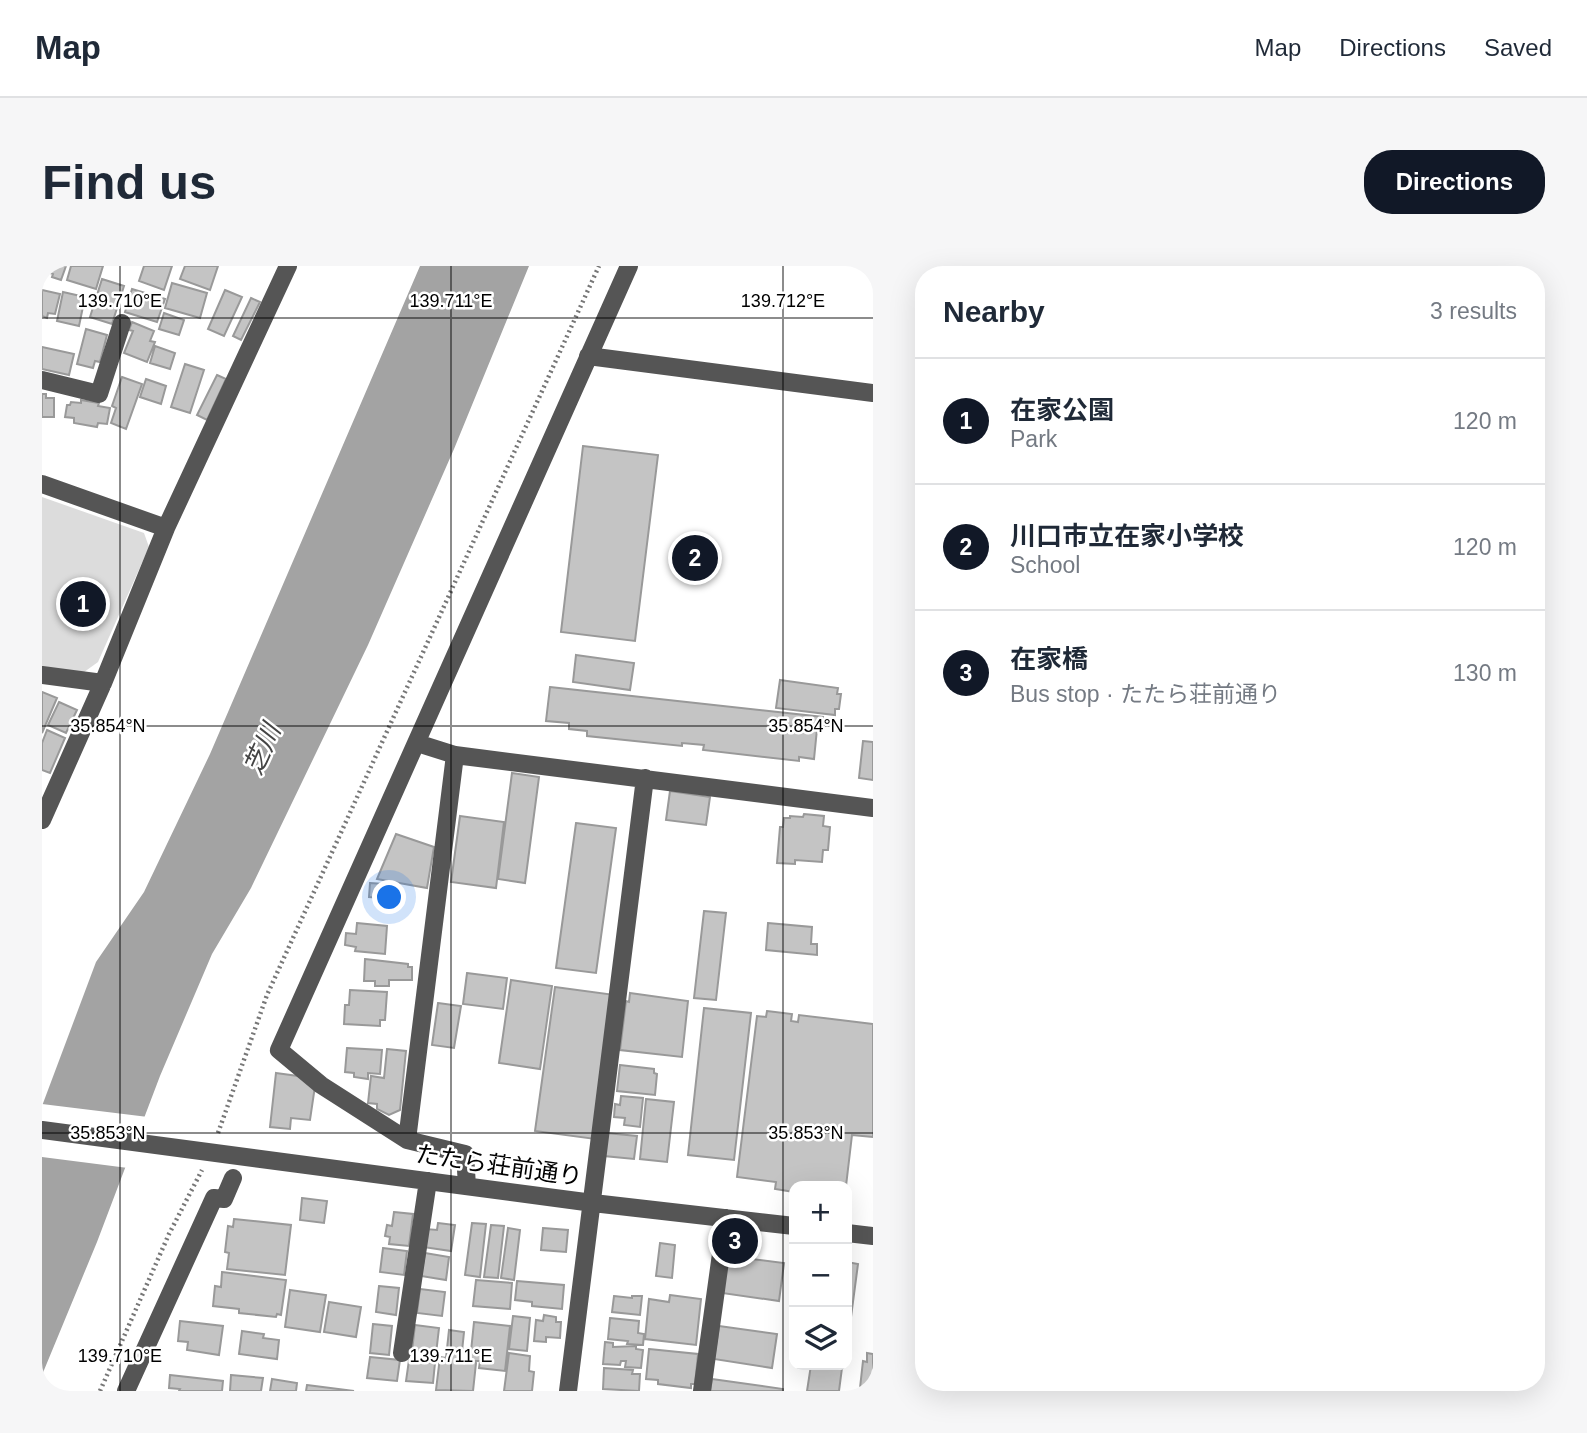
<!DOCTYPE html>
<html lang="en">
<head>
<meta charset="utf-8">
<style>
	:root { --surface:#fff; --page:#f6f6f7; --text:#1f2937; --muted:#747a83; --line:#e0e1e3; --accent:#111827 }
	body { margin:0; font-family:Helvetica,"Noto Sans JP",sans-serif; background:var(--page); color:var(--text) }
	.controls { position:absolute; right:21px; bottom:21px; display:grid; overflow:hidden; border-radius:14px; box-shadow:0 7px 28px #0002 }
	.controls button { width:63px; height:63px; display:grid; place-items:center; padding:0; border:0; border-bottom:2px solid var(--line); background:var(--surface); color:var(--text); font:35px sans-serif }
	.you { position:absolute; left:348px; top:632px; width:24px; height:24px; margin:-18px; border:5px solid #fff; border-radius:50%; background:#1a73e8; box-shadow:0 0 0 10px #1a73e833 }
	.badge { display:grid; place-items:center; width:46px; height:46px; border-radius:50%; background:var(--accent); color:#fff; font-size:23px; font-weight:700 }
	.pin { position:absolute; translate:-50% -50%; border:4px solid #fff; box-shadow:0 2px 7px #0006 }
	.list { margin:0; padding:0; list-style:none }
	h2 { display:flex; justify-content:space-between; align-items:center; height:91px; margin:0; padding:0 28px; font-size:30px }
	h2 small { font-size:23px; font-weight:400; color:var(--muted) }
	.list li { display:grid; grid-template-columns:46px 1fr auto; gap:21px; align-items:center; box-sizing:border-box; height:126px; padding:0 28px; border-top:2px solid var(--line) }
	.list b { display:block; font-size:26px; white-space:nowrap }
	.list p { margin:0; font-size:23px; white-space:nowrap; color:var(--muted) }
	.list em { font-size:23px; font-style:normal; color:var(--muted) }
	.icon { flex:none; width:38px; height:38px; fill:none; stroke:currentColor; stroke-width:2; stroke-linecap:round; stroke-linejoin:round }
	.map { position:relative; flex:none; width:831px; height:1125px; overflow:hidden; border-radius:28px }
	header { display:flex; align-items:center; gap:42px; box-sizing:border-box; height:98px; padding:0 35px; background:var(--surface); border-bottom:2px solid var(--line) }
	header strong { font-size:33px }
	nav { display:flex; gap:38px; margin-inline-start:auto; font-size:24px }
	.intro { display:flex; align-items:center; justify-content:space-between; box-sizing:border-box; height:168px; padding:0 42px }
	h1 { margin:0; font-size:49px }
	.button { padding:18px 32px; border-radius:28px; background:var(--accent); color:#fff; font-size:24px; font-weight:700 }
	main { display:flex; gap:42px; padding:0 42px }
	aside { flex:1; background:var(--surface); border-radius:28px; box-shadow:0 7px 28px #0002 }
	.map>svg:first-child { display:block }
	.green { fill:#dcdcdc }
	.water { fill:#a3a3a3 }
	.pier { fill:#fff }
	.building { fill:#c4c4c4; stroke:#999; stroke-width:2 }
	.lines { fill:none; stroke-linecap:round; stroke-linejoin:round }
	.path { stroke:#777; stroke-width:4.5; stroke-dasharray:2 3.5; stroke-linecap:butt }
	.minor { stroke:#555; stroke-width:18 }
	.ticks { fill:none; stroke:#000; stroke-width:2; stroke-opacity:0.45 }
	.labels { text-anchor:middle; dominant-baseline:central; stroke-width:5; stroke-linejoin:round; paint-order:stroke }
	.street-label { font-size:24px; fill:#000; stroke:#fff }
	.water-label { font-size:26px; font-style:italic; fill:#444; stroke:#fff }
	.ticks-label { font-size:18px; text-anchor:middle; fill:#000; stroke:#fff; stroke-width:5; stroke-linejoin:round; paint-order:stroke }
</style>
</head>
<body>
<header>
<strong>Map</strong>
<nav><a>Map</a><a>Directions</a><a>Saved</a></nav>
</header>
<div class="intro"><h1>Find us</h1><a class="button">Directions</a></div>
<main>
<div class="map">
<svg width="831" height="1125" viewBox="0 0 831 1125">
	<rect width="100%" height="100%" fill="#fff"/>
	<path class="green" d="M0,231L102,267L107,281L56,396L38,409L0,403Z"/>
	<path class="water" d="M378,0H487L412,183L326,379L209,622L170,688L118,810L55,976L0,1109V840L54,696L102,626L168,488Z"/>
	<path class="pier" d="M0,838L106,851L86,902L0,891Z"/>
	<path class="building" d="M0,0H24L19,14L10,11L11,8L0,4Z
		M29,0H61L54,23L25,14Z
		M102,0H130L122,24L97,15Z
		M143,0H176L168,24L138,13Z
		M60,13L82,20L70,58L48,51Z
		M130,17L165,27L158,52L123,42Z
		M90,23L123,33L115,56L83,46Z
		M0,24L18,28L13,48L6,47L5,52L0,50Z
		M183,24L200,31L182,70L166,63Z
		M21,26L43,31L37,60L15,55Z
		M209,32L218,36L199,74L191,70Z
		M122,47L142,54L137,69L117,63Z
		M90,56L112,65L108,75L113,76L105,96L82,87L91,65L87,64Z
		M44,63L65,69L58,96L53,95L51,102L35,98Z
		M113,80L133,87L128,103L108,97Z
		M0,81L32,88L27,109L0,103Z
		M143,98L162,104L148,147L129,141Z
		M175,109L184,113L165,154L155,149Z
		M80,111L100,118L84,163L69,157L74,142L70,140Z
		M104,113L124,120L119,138L98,131Z
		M0,128H4V132H12V151H0Z
		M39,134L57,137L56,140L68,142L65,158L56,157L55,161L32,157V152L23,151L25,139H28L29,136L39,137Z
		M541,180L616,189L593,375L519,366Z
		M534,389L592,397L588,424L531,416Z
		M738,414L796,422L795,428H799L797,443H793V449L734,442Z
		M508,421L781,451L779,464L775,463L772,493L757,491V495L661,484L662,479L640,477V480L545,470V465L527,463V457L504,455Z
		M0,426L15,432L0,467Z
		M17,436L35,444L24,467L6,459Z
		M5,464L23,472L8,507L0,504V477Z
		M821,475L831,476V514L817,512Z
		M470,507L497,511L483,617L456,613Z
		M628,525L668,531L664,559L624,554Z
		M762,548L782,550L781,560L788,561L786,584H781L780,596L753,594V598L735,597L738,561H741L742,552H748V550L761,551Z
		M418,550L462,556L454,622L409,616Z
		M534,557L574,562L554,707L514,702Z
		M354,568L392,581L385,622L335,613Z
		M328,617L357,619L355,633L327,631Z
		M662,645L684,647L674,734L652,732Z
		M315,657L345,660L343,688L313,685L314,681L303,679L304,667L314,668Z
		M726,657L770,661L769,678H775V689L724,684Z
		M323,693L366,698V701H370V714H347V720H333V715H322Z
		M425,707L465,712L461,743L421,738Z
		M469,714L510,720L498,803L457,797Z
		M513,721L573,729L553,873L493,865Z
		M308,724L345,726L343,754H338V760L302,758L303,739H307Z
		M588,727L646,735L640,791L578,784L584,735L587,736Z
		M396,737L419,740L412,782L390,779Z
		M662,742L709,747L692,894L646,889Z
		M725,745L750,748L749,755L756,756L757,749L831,758V871L810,869L804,920H752V926L733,923L734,916L695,911L715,750L724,751Z
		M305,782L340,784L338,808L326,807V813L312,811V807L303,806Z
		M345,783L364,785L358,844L347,849L335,843V838L326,837L329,810L342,812Z
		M578,799L612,803V807L615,808L613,829L575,825Z
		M234,807L256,810L273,820L268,854L249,852L248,863L228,861Z
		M579,830L601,832L598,861L582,859L583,852L572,851L573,838L578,839Z
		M604,833L632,836L625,896L598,893Z
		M564,867L595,870L592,893L562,890Z
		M260,932L285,935L282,957L258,954Z
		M352,946L371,948L367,980L347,978L348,971L343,970L345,959L350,960Z
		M192,953L249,959L243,1009L185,1003L187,987L183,986L186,960L191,961Z
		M396,957L413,959L409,985L381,981L384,963L395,964Z
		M430,957L444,958L438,1011L423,1009Z
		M449,959L462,960L456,1012L442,1011Z
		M466,962L478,964L472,1014L459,1012Z
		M501,962L526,964L524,986L499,984Z
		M618,977L633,979L630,1012L614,1010Z
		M341,982L365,985L362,1009L338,1006Z
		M383,987L407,991L404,1014L379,1010Z
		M685,990L742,997L737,1035L680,1027Z
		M805,996L816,998L809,1051L805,1050Z
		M180,1006L244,1014L239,1049L235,1048L234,1051L197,1047V1043L171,1040L173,1020L179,1021Z
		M434,1014L470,1017L468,1043L431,1040Z
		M475,1015L522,1019L520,1043L490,1040V1036L473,1034Z
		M337,1020L357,1022L354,1049L334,1046Z
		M378,1023L403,1026L400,1050L375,1047Z
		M248,1024L284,1029L278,1066L243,1061Z
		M628,1029L659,1033L654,1079L603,1073L607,1033L627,1036Z
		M572,1030L590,1032V1030H600L598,1049L570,1046Z
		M287,1036L319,1041L314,1071L282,1066Z
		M502,1049L514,1051V1056H519L518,1072L504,1071V1076L492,1075L494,1054L501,1055Z
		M471,1050L488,1052L485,1085L467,1083Z
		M568,1052L597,1055L596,1067L602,1068L601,1079L585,1078L586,1075L566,1073Z
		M138,1055L181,1060L177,1089L145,1084L146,1076L136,1075Z
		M432,1056L468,1060L463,1105L437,1102L438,1095H428Z
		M331,1058L350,1060L347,1089L328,1087Z
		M373,1059L397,1062L394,1088L370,1085Z
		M677,1060L735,1068L730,1102L672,1093Z
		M407,1064L422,1066L419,1095L434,1097L431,1125L394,1124L398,1091L404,1092Z
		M200,1065L222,1068L221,1072L237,1074L235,1093L197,1088Z
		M563,1076L571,1077V1081L594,1080V1083L601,1084L599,1102L583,1101L584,1095H579L578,1099L561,1098Z
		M607,1083L656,1088L653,1118H649V1122L616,1118V1114L604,1113Z
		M467,1087L488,1090L487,1105L492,1106L490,1125H462Z
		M825,1087L831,1088V1123L818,1122L821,1095L825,1096Z
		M328,1091L358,1094L355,1115L325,1112Z
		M367,1094L393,1097L391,1117L364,1115Z
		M769,1099L800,1102L797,1125H765Z
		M562,1102L591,1104L590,1108H598L597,1125L561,1123Z
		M128,1109L181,1115L180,1125H137L138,1123L127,1122Z
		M189,1109L221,1112L219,1125H188Z
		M230,1113L255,1117L254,1125H228Z
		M670,1113L741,1123V1125H668Z
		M265,1119L312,1125H264Z"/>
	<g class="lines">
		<path class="path" d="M176,867L225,729L557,0
			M58,1125L127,968L160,904"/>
		<path class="minor" d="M546,90L831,127
			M0,114L57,128L80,57
			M0,218L124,262
			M0,409L61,417
			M375,477L413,489L831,542
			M0,554L61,417L124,262L246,0
			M0,864L551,937L752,960
			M365,874L413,489
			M425,920L423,888L365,874L279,819L237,784L587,0
			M805,967L831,970
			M360,1087L386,915
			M84,1125L172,932L182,933L191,912
			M526,1125L603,512
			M660,1125L684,952"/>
	</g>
	<path class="ticks" d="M78,0V1125M409,0V1125M741,0V1125M0,52H831M0,460H831M0,867H831"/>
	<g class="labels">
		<g class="street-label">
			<text transform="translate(457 899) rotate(8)">たたら荘前通り</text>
		</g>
		<g class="water-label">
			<text transform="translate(220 483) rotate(-66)">芝川</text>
		</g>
	</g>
	<g class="ticks-label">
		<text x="78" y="41">139.710°E</text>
		<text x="409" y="41">139.711°E</text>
		<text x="741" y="41">139.712°E</text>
		<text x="66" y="466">35.854°N</text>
		<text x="764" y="466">35.854°N</text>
		<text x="66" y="873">35.853°N</text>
		<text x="764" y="873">35.853°N</text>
		<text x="78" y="1096">139.710°E</text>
		<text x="409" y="1096">139.711°E</text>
	</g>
</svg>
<div class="controls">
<button>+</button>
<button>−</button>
<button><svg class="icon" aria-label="layers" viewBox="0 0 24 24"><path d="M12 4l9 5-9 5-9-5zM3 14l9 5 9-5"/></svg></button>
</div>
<div class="you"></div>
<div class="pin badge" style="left:41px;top:338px">1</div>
<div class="pin badge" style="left:653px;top:292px">2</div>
<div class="pin badge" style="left:693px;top:975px">3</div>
</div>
<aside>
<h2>Nearby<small>3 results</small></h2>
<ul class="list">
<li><span class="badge">1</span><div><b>在家公園</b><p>Park</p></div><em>120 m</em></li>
<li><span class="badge">2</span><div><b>川口市立在家小学校</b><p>School</p></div><em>120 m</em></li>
<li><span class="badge">3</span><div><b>在家橋</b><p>Bus stop · たたら荘前通り</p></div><em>130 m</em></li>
</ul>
</aside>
</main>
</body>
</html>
